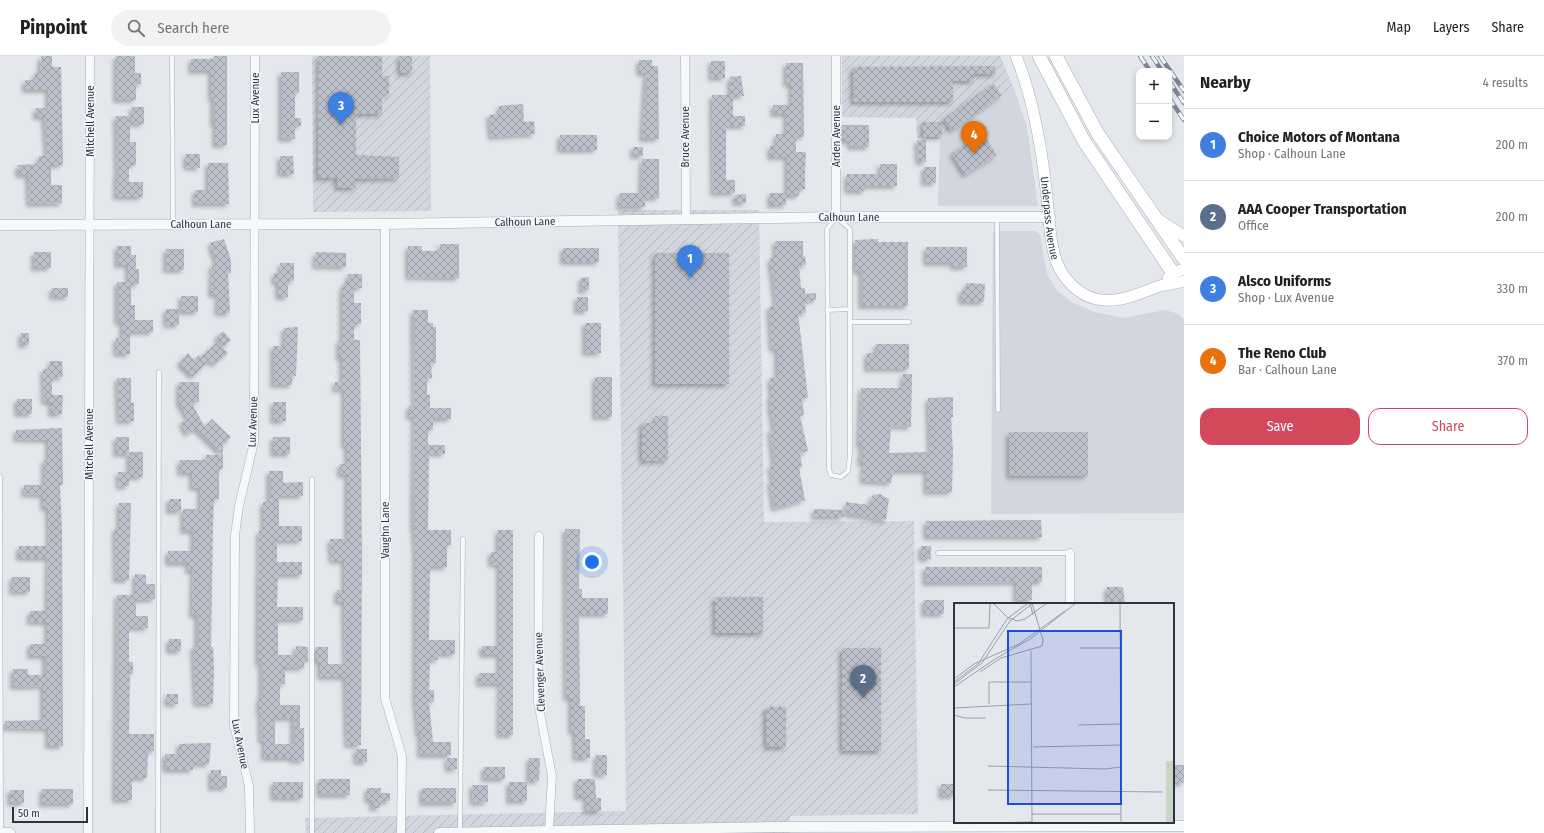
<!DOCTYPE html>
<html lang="en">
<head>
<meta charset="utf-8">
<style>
	:root { --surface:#fff; --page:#f2f2f2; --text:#202124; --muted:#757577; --line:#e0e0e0; --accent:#d1495b }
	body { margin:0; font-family:"Fira Sans Condensed",sans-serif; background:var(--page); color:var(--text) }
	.controls { position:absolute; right:12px; top:12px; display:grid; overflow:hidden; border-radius:8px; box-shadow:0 2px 6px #0003 }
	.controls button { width:36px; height:36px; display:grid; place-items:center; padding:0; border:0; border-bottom:1px solid var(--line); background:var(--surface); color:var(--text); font:20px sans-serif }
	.scale { position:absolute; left:12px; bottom:10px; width:76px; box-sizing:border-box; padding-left:4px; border:2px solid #2b3445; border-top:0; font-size:11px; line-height:14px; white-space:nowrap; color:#2b3445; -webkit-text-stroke:3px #f4f6f9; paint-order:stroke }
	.you { position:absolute; left:592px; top:506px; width:14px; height:14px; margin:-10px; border:3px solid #fff; border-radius:50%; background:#1a73e8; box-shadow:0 0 0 6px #1a73e833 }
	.badge { display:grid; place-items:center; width:26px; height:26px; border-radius:50%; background:var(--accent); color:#fff; font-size:13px; font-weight:700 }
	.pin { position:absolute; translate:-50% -33px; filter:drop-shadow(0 1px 2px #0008) }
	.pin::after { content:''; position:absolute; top:21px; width:14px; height:12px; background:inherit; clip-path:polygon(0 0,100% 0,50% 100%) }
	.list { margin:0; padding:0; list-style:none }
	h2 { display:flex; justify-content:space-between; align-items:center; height:52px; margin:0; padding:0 16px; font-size:17px }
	h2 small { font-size:13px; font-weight:400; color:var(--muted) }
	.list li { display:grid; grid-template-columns:26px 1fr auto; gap:12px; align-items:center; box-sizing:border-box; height:72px; padding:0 16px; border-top:1px solid var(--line) }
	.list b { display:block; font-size:15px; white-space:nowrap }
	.list p { margin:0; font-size:13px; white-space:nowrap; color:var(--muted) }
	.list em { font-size:13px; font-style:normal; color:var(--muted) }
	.actions { display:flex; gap:8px; padding:12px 16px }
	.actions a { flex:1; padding:9px 0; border:1px solid var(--accent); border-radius:12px; text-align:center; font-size:14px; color:var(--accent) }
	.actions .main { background:var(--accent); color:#fff }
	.icon { flex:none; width:22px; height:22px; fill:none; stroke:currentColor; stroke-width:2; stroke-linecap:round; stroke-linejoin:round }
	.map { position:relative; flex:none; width:1184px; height:777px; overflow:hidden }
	header { display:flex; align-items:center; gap:24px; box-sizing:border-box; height:56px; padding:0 20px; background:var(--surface); border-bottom:1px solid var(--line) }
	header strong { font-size:19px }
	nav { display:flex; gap:22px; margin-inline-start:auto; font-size:14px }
	.search { width:280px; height:36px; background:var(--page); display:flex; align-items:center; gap:10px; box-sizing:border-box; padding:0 14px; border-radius:22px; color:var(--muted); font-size:15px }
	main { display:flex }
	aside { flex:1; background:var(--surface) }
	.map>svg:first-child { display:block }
	.built { fill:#d2d6de }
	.industrial { fill:url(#industrial-furrows) }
	.building { fill:url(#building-cross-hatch); fill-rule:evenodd; filter:url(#shadow) }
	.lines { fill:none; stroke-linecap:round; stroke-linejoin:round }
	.service-casing { stroke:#a9aeb7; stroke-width:5 }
	.minor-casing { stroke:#a9aeb7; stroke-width:9 }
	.tertiary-casing { stroke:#a9aeb7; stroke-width:11 }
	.secondary-casing { stroke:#a9aeb7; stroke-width:12 }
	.primary-casing { stroke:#a3abb8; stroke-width:14 }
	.service { stroke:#f7f8fa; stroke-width:4 }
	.minor { stroke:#f7f8fa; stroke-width:8 }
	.tertiary { stroke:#f7f8fa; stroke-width:10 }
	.secondary { stroke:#fff; stroke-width:11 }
	.primary { stroke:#fff; stroke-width:13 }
	.rail-casing { stroke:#7d8696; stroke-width:4.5 }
	.rail { stroke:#f4f6f9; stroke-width:3; stroke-dasharray:9; stroke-linecap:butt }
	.labels { text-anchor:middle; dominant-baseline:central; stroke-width:3; stroke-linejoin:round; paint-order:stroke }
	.street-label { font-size:11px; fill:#2b3445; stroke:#f4f6f9 }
	.inset-road { fill:none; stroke:#9a9fa9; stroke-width:1 }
	.view { fill:#1d4ed8; fill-opacity:0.15; stroke:#1d4ed8; stroke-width:2 }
	.inset-edge { fill:none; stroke:#2b3445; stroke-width:2 }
</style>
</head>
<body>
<header>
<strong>Pinpoint</strong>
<div class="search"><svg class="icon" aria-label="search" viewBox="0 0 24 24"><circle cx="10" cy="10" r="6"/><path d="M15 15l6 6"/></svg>Search here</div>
<nav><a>Map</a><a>Layers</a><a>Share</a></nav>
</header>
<main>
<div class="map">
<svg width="1184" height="777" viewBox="0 0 1184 777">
	<defs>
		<pattern id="industrial-furrows" width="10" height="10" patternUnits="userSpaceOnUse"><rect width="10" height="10" fill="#d2d6de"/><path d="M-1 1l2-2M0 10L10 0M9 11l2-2" fill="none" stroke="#b4b8c0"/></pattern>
		<pattern id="building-cross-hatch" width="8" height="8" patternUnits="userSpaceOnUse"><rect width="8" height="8" fill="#bbc0ca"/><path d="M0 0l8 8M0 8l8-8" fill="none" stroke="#989da6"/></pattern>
		<filter id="shadow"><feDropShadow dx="-3" dy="3" stdDeviation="2" flood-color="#0004"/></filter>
	</defs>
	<rect width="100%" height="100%" fill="#e4e7ec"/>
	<path class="built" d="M1013,30L1027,71L1038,150H938L940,83Z
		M993,175H1035L1040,179L1047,218L1057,235L1072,246L1094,256L1124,262L1165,254L1179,258L1184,263V457L991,458Z"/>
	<path class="industrial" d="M312,0H430L431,155L313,156Z
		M842,0H1000L1013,30L940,83L917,82L916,62L842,61Z
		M618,154H759L764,466L914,465L918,758L790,760V777H306L305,762L626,755Z"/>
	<path class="building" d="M41,0H52V11H61L63,109H51V129H62V147L29,148L28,119H18V109L39,108V100H47L44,61H36V52H48V34H25V24H35V17H40Z
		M116,0H135V17H141V28H136V44H116Z
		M214,0H227V89H215V67H213V42H211V15H191V3H214Z
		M319,0H382V20H389V38H382V58H356V99L399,101V122L356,123V132H337V122H318Z
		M400,0H412V17H400Z
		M639,4H652V10H658L659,83H642L646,17H639Z
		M711,5H725V22H711Z
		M786,7H803L804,81H796V96H806L805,114V133H799V140H787V101H770V90H776V78H786V58H773V49H791V28H786Z
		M995,10L996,18H974V25H953V46H853V11Z
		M281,16H299V37H295V62H301V70H295V83H281Z
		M741,20L744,40H733V60H745V70H726V124H735V137H713L712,39H730V21Z
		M993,27L1002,39L952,75L943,63Z
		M523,48L524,66L534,65L535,78L491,81L489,59L499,58V50Z
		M132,51H144V68H132Z
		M116,60H130V86H136V109H129V126H143V141H116V120H117Z
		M923,66H942V81H923Z
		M842,69H869V91H850V85H842Z
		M983,77L997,99L965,119L952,97Z
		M560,79H597V94H560Z
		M917,84H926V106H918Z
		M633,91H643V100H633Z
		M186,98H200V112L186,111Z
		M280,100H293L294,118H280Z
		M642,103H659V142H645V151H619L620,137H641Z
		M208,107H228L229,148H195V134H208Z
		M880,108H897V130H865V135H847V118H880Z
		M924,111H936V127H924Z
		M770,137H786V149H770Z
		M746,138V147H735V139Z
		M224,183L231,204V217H228L230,257H217L218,239H211L212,208H217L210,187Z
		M878,183V186H908V250H861V215H855V184Z
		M775,185H803V201L805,200L806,209H799L801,232H805V238L816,237V244L805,246L806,257H798L808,342H802L804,359L800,360L808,395L800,397L802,411L799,412L805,444L774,453L770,426L773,425L770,410L774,409L770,374H774L771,356L770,339H772L770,322L777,321V293H772L769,251L776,250L770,202H775Z
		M440,188H459V222L408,221V190H422V195H440Z
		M117,190H131V199H136V213H139V228H131V249H135V264H153V276H130V298H116V282H122V266H117V226H128V209H117Z
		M926,191H967V211H953V207H926Z
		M563,192H599V206H563Z
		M166,193H184V214H166Z
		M34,196H51V212H34Z
		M316,196L346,197V211L315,210Z
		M655,197H729V328H655Z
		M280,207H294V225H288V241H278V226H274V217H281Z
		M348,218H362V232H354V247H361V268H354V284H360L362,501L361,689H347L345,621H320V606H316V591H328V608H345L344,546H337V534H344V505H332L330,483H347V419H340V408H347V390H344V333L335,334V326H342V302H339V284H342V232H344V226H349Z
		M589,221V234L581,235V222Z
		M966,227L985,228L984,246H961V234L966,235Z
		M52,232H68V241H52Z
		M181,240H198V256H181Z
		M577,241H588V255H577Z
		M166,253H179V269H166Z
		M413,254H428V267H433V271H436V307H431L432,322H427V339H430V352H451V363H433V374H428V389H445V398L429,397L428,474H451V489H447V511H430L429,584H455V598H438V604H430L429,634H434V646H429L433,686H451V699H420V678H418L415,642V498L414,472H413L414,361H409V350H414Z
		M585,267H601V297H585Z
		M298,271L296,320H292V329H273V290H284V272Z
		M223,275L231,284L224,290L216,282Z
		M21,277H29V289H21Z
		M217,286L228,297L214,309L209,304L193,321L179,307L188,297L194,304L199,299L201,301Z
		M876,288H909V313H867V297H876Z
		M50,305H62L63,321L52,322V339H63L62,358H51V346H44L43,313H50Z
		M903,318H912L911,371L891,370L889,397L930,396L928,342L953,341V361H951L953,396L952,436H926V415H893L891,427L862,425L864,407H860L862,390L859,389L861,332H902Z
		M595,321H612V361H595Z
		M117,322H131V347H134V365H119Z
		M179,326H199V346H191L205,371L212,363L231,381L223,389V399L196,373L187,378L181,367L188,362L179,347Z
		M17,343H32V358H17Z
		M273,346H286V365H273Z
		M655,360H668V404L642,405V367H655Z
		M62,372L63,429H60L62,474L63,690H48V673L5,672V665L43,664V630L13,631V613H28V619H45V600H30V588H47V566H30V555H47L48,502H19V490H49L48,452H43V439L24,438V429H44V404H48V384L16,383V374Z
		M1009,376H1088V420H1009Z
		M116,381H129V396H143V421H129V398H116Z
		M273,381H290V398H273Z
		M206,399H223V413H219V443H214L213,468L211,591H213L214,612L213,648H196L193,591H197V559H192L193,515H188V507H168V495H193V475H183V453H200V432H192V417H180V404H206Z
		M269,415H283V427L303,426V440H279V470H302V485H277V506H302V519H278L277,551H303V564H278V599H295L296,590L308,591V606H304V612H285V628H280V649H300V672H304V705L292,704V702H264V684L261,685L260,655H259V642H261V607H258L259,475H263V446H269ZM275,662H293V688H275Z
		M118,416H129V430L119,431Z
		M880,438L889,443L886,464L847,458L846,446L868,449L873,439Z
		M169,443H181V455H169Z
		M119,447H131L129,524H116L115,472H119Z
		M814,453L844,454V461H814Z
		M1041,464L1042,481H926V465Z
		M565,473H580L579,533H582V542H608V558H579L580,650H585V683H590V702H575V676H571V642H566Z
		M498,474H513V679H499L500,628H479V617H499V599H482V590H499V509L491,508V496H498Z
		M921,490H931V503H921Z
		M925,511H1042V526H1032V544H1016V526L925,527Z
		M135,518L146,519V528H155V543L136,544V560H148V572H129V606H133V618H130L129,678H154V695H148L147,722H132V744H115L117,539H135Z
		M12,521H30V536H12Z
		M1107,531H1123L1125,548H1107Z
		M715,541H763V577H715Z
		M924,544H944V558H924Z
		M169,583H181V595H169Z
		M842,592H881V695H842Z
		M167,638H178V648H167Z
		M766,651H786V691H766Z
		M211,687L209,708H193V714H165V698H179V688Z
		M356,693H367V706H356Z
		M596,699H607V719L596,718Z
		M447,702H457V713H448Z
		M529,702H540L539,725H529Z
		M1173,709H1184V727H1173Z
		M484,711H505V723H484Z
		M211,714H221V720H227V732H211Z
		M319,723H350V739H319Z
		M577,723H595L596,742H601V755H586V741H577Z
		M273,726H303V742H273Z
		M509,726H527V745H509Z
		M941,728H955V740H941Z
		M472,729H488V746L473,747Z
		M367,732H381V737H390V745L380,746V752H372V744H367Z
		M422,732H456V747H422Z
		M42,733H73V748H42Z
		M10,734H24V747H10Z"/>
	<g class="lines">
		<defs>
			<path id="service" d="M172,0L173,168
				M836,161L850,173V399L848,415L841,421L831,419L829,413L827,173Z
				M997,162L998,354
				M827,254L850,253
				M850,266H909
				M0,420L1,777
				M312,423V777
				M938,497H1070
				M460,776L463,483
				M158,777L159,316"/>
			<path id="minor" d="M685,0L686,163
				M836,161V0
				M385,168V642L402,700L401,777
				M539,480L538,646L552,720L549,774
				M1070,497V548
				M88,777L90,0
				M250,777L249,730L234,669L235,479L239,450L254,386L255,0"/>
			<path id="tertiary" d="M0,169L385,168L836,161H1050
				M0,777H10
				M439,777L772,771L1184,770"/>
			<g id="secondary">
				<path id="s1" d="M1016,0C1033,42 1041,87 1046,133C1049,155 1049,187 1057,207C1064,224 1079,239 1096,243C1118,248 1137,238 1157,231C1166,228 1175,228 1184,225"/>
				<path d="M1159,164L1184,180"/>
				<path d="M1168,222L1173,217L1184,213"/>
			</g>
			<path id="primary" d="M1039,0L1084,85L1173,217
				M1056,0L1098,78L1184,203"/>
		</defs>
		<use href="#service" class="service-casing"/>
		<use href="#minor" class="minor-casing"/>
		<use href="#tertiary" class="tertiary-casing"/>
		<use href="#secondary" class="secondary-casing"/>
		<use href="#primary" class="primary-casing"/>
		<use href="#service" class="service"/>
		<use href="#minor" class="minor"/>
		<use href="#tertiary" class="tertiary"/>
		<use href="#secondary" class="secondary"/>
		<use href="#primary" class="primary"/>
		<defs>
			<path id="rail" d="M1140,0L1150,15
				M1152,0L1162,15
				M1160,0L1184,35
				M1169,25L1184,47
				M1169,42L1184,64"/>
		</defs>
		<use href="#rail" class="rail-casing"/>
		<use href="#rail" class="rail"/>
	</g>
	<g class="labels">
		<g class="street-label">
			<text transform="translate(255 42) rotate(-90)">Lux Avenue</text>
			<text transform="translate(90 65) rotate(-90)">Mitchell Avenue</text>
			<text transform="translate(836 80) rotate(-90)">Arden Avenue</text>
			<text transform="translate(685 81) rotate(-90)">Bruce Avenue</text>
			<text x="849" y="161">Calhoun Lane</text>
			<text stroke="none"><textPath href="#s1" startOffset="166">Underpass Avenue</textPath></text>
			<text transform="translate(525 166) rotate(-1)">Calhoun Lane</text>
			<text x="201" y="168">Calhoun Lane</text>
			<text transform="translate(253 366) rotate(-88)">Lux Avenue</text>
			<text transform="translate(89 388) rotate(-90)">Mitchell Avenue</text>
			<text transform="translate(385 474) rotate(-90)">Vaughn Lane</text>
			<text transform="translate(540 616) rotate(-92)">Clevenger Avenue</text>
			<text transform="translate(240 688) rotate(79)">Lux Avenue</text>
		</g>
	</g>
	<g transform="translate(954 547)">
		<rect width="220" height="220" fill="#e4e7ec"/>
		<path d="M212,158H220V220H212Z" fill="#c9d6c5"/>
		<path d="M220,161V178L213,165V162Z" fill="#c9d6c5"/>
		<path class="inset-road" d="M39,0L53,14L63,18L71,16L93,0M76,0L79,12M166,0L167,220M0,25H35L36,0M126,45H166M77,48L78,220M26,69L47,55L88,43L89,37L78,0M0,76L20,61L65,41L111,8M0,79L24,61L53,16L74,0M0,81L28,60L56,18L79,0M0,84L41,56L76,36L122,0M35,101V79H77M0,105L77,101M0,112L11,115H32M124,122L166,121M79,144L167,142M34,163L151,166L167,164M34,187L209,189M78,211H167M34,220L78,219"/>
		<path class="view" d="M54,28H167V201H54Z"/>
		<rect width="220" height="220" class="inset-edge"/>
	</g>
</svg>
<div class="controls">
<button>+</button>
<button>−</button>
</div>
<div class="scale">50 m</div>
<div class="you"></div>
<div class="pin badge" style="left:690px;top:222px;background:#3f7fe0">1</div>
<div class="pin badge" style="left:863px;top:642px;background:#5c6f8a">2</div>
<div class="pin badge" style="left:341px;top:69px;background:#3f7fe0">3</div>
<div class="pin badge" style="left:974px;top:98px;background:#e8710a">4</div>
</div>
<aside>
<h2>Nearby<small>4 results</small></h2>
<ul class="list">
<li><span class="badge" style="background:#3f7fe0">1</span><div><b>Choice Motors of Montana</b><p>Shop · Calhoun Lane</p></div><em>200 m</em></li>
<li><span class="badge" style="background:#5c6f8a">2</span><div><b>AAA Cooper Transportation</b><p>Office</p></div><em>200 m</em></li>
<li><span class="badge" style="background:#3f7fe0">3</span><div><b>Alsco Uniforms</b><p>Shop · Lux Avenue</p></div><em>330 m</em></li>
<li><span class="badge" style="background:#e8710a">4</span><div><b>The Reno Club</b><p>Bar · Calhoun Lane</p></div><em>370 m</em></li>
</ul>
<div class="actions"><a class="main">Save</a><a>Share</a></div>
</aside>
</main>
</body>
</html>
